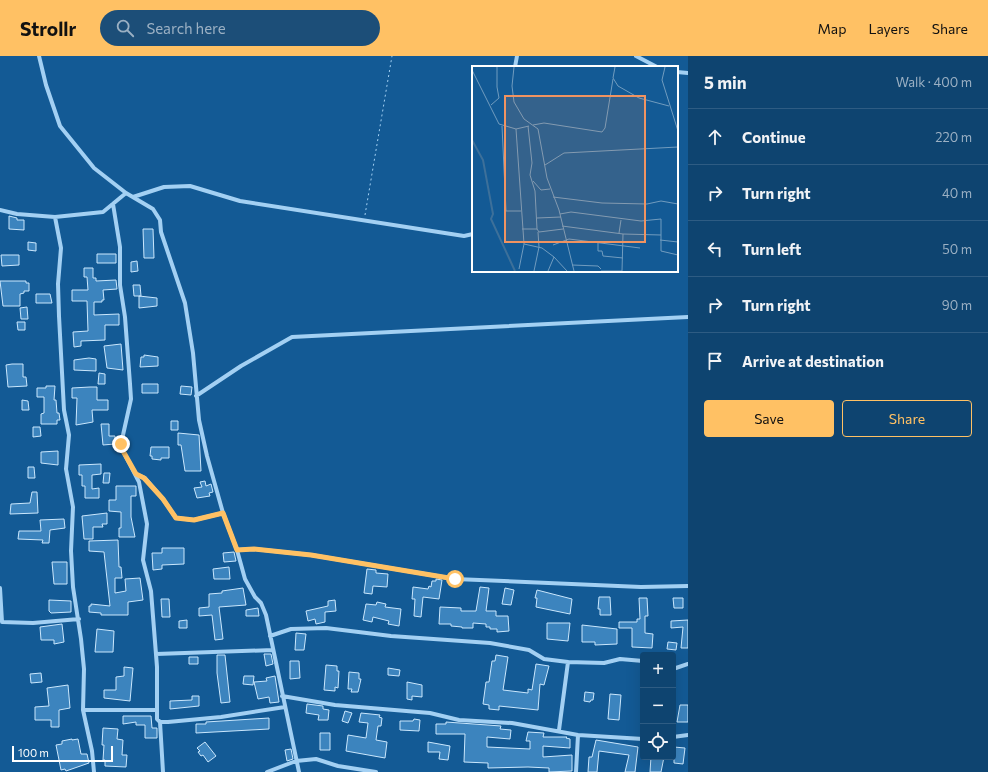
<!DOCTYPE html>
<html lang="en">
<head>
<meta charset="utf-8">
<style>
	:root { --surface:#0e4470; --page:#1c4e78; --text:#f1f3f6; --muted:#9bb0c3; --line:#2e5c83; --accent:#ffc164 }
	body { margin:0; font-family:Commissioner,sans-serif; background:var(--page); color:var(--text) }
	.controls { position:absolute; right:12px; bottom:12px; display:grid; overflow:hidden; border-radius:4px; box-shadow:0 4px 16px #0002 }
	.controls button { width:36px; height:36px; display:grid; place-items:center; padding:0; border:0; border-bottom:1px solid var(--line); background:var(--surface); color:var(--text); font:20px sans-serif }
	.scale { position:absolute; left:12px; bottom:10px; width:101px; box-sizing:border-box; padding-left:4px; border:2px solid #fff; border-top:0; font-size:11px; line-height:14px; white-space:nowrap; color:#fff; -webkit-text-stroke:3px #135a95; paint-order:stroke }
	.stop { position:absolute; width:12px; height:12px; margin:-9px; border:3px solid #ffc164; border-radius:50%; background:#fff }
	.stop.end { background:#ffc164; border-color:#fff; box-shadow:0 1px 4px #0008 }
	.list { margin:0; padding:0; list-style:none }
	h2 { display:flex; justify-content:space-between; align-items:center; height:52px; margin:0; padding:0 16px; font-size:17px }
	h2 small { font-size:13px; font-weight:400; color:var(--muted) }
	.list li { display:grid; grid-template-columns:26px 1fr auto; gap:12px; align-items:center; box-sizing:border-box; height:56px; padding:0 16px; border-top:1px solid var(--line) }
	.list b { display:block; font-size:15px; white-space:nowrap }
	.list em { font-size:13px; font-style:normal; color:var(--muted) }
	.actions { display:flex; gap:8px; padding:12px 16px }
	.actions a { flex:1; padding:9px 0; border:1px solid var(--accent); border-radius:4px; text-align:center; font-size:14px; color:var(--accent) }
	.actions .main { background:var(--accent); color:#111 }
	.icon { flex:none; width:22px; height:22px; fill:none; stroke:currentColor; stroke-width:2; stroke-linecap:round; stroke-linejoin:round }
	.map { position:relative; flex:none; width:688px; height:716px; overflow:hidden }
	header { display:flex; align-items:center; gap:24px; box-sizing:border-box; height:56px; padding:0 20px; background:var(--accent); color:#111 }
	header strong { font-size:19px }
	nav { display:flex; gap:22px; margin-inline-start:auto; font-size:14px }
	.search { width:280px; height:36px; background:var(--page); display:flex; align-items:center; gap:10px; box-sizing:border-box; padding:0 14px; border-radius:22px; color:var(--muted); font-size:15px }
	main { display:flex }
	aside { flex:1; background:var(--surface) }
	.map>svg:first-child { display:block }
	.building { fill:#3c84be; stroke:#cae7fd }
	.lines { fill:none; stroke-linecap:round; stroke-linejoin:round }
	.path { stroke:#a3d0f3; stroke-width:1; stroke-dasharray:2 3; stroke-linecap:butt }
	.street { stroke:#a3d0f3; stroke-width:4 }
	.route { stroke:#ffc164; stroke-width:5 }
	.inset-river { fill:none; stroke:#3d709a; stroke-width:2 }
	.inset-road { fill:none; stroke:#719cbf; stroke-width:1 }
	.view { fill:#f09361; fill-opacity:0.15; stroke:#f09361; stroke-width:2 }
	.inset-edge { fill:none; stroke:#fff; stroke-width:2 }
</style>
</head>
<body>
<header>
<strong>Strollr</strong>
<div class="search"><svg class="icon" aria-label="search" viewBox="0 0 24 24"><circle cx="10" cy="10" r="6"/><path d="M15 15l6 6"/></svg>Search here</div>
<nav><a>Map</a><a>Layers</a><a>Share</a></nav>
</header>
<main>
<div class="map">
<svg width="688" height="716" viewBox="0 0 688 716">
	<rect width="100%" height="100%" fill="#135a95"/>
	<path class="building" d="M9,160L17,162V164H24V174L9,173Z
		M143,173H153L154,202H144Z
		M28,186L36,187V195L28,194Z
		M97,198H116V207H97Z
		M1,199H19V209L2,210Z
		M137,205L138,215L131,216V206Z
		M84,212H93V222H96V225L116,224L117,233L103,234L104,244H102V246H94V259L119,258V269H105V284L81,285V290L74,291L73,276L88,275L87,245H72V234H88L87,221H84Z
		M0,225H26V227H29V235H24V237L20,238V250H3Z
		M133,229H140L141,240H134Z
		M36,238H50L52,247H36Z
		M139,240L157,242V250L139,252Z
		M27,251L28,263H21L20,252Z
		M17,266H25V274H18Z
		M121,288L123,314L107,312L104,290Z
		M144,299L158,301V310L140,311L141,301H144Z
		M89,302L96,303V315L74,314V304Z
		M12,308H23V321H26L27,330L8,331L6,309Z
		M99,317L105,318V328H98Z
		M142,328H158V337H142Z
		M46,330H55L54,344H56L57,357H59L60,364H57V368H41V358L44,357V341H37V332H46Z
		M181,330L192,331L191,339L180,338Z
		M90,331H97V344H108V354H92L93,366L76,369L77,342H72V332Z
		M22,344L28,345L29,354H22Z
		M171,365H178V374H171Z
		M101,368H109V380H115V388L103,389Z
		M33,371H40L41,380L33,381Z
		M178,377L199,379L201,415H185L181,389H178Z
		M151,391H169V402H161V404L152,403V400H150Z
		M58,395V409L41,407V396Z
		M101,408V418L92,419V433L99,432V442H85V430H82V419H79V409Z
		M28,411H34L35,422H28Z
		M104,417H110L109,427H103Z
		M205,425L206,430L211,428L213,436L209,437L210,440L197,442L194,432L202,431L200,426Z
		M116,430H136V440H131V461L135,481H119V472H121V456L109,455V444H116Z
		M32,436H37L38,457L10,458L11,448L30,447Z
		M107,457V468H102L103,471H93V483H84L82,460Z
		M64,463L65,472L50,474L49,487H42L43,484L18,483L19,475H41L40,464Z
		M118,484L119,511H121L122,522H115V537L126,535L125,523L140,522L143,544L128,546V559H101V557L89,556V550H91V548L110,550L104,496L89,495V485Z
		M162,492H184V508L162,509V513L153,514L152,497H162Z
		M234,496L236,505L224,506L223,497Z
		M52,506H67V528H54Z
		M229,511L230,523H214L213,513Z
		M367,513L376,514V517L388,518L387,531L373,530L372,538L364,537Z
		M436,523L442,524L439,543L423,541L421,561L414,560L415,543H412L413,531L428,533L429,530L431,531L432,525H436Z
		M480,531L489,532L486,555H496V560H508L509,575L497,576V573H490V571H486V568L473,567V572H462V571L451,570V568H439L440,551L461,552V555H476Z
		M243,532L246,549L219,551L223,583L215,584L212,559L199,560V552L209,551V538L222,537V535Z
		M505,532L514,534L511,549L502,548Z
		M537,534L572,543L570,558L536,551L537,542H535Z
		M599,541H610L611,559H600V553H598Z
		M639,542H647L648,560H645V577L653,578L652,592L632,591V572H619V566H637V563H640Z
		M673,542H683V552H674Z
		M161,543H169L170,561H162Z
		M49,544L71,545V556L51,557L49,555Z
		M335,544L336,555L325,556V566L316,568L315,563L308,565L306,555L328,550V545Z
		M377,546L386,548L385,551L401,553L399,570L388,568L389,565L373,561L372,566L363,564L366,548L376,549Z
		M258,552L259,560H246V554Z
		M187,564V572H179V565Z
		M688,564V592H681L683,571L671,572V565Z
		M547,567H570L568,585L547,583Z
		M62,568L64,586L54,588V584H41L40,571Z
		M582,569L617,573V588L595,589V586H582Z
		M97,573L114,575L113,596H95Z
		M296,577L306,578L304,594H295Z
		M668,586L677,587L676,594L667,593Z
		M264,598H271L273,608L266,610Z
		M217,599H225L230,646L221,647L217,617Z
		M496,599L508,601L503,634L528,637V633L532,634L536,608L549,610L544,629L540,628L538,654L499,650V654L489,653V649L483,648L486,626H489L492,605H495Z
		M189,601H198V608H189Z
		M290,605H299L300,622L290,623Z
		M326,609L337,610V615H339L338,632L335,631V635L324,634Z
		M124,611L133,612L130,645L104,642V634H116V621L124,620Z
		M388,612L400,614L399,620L388,619Z
		M349,616L359,617V623H361L358,636H351L352,633H348Z
		M41,617L42,626L31,627L30,618Z
		M244,620H254L253,629L243,628Z
		M275,620L279,646L270,647L269,641L258,643L254,626L267,625L266,622Z
		M407,626L422,629V641L412,640V644L407,643Z
		M68,629L70,652L59,654V671H51V664H35V651L49,650L47,632Z
		M585,636L594,637L593,644H591L590,646L584,645Z
		M610,638L621,639L619,664L608,663Z
		M192,640H199V650L170,653V645L192,644Z
		M307,648L323,650V653L329,654L328,664H318L319,659L306,657Z
		M680,649H688V666H677Z
		M345,655L352,657L348,667L342,665Z
		M361,657L380,659L379,661L382,662L381,670H378L376,684L387,686L385,702L346,695L348,679L366,682L368,667L359,666Z
		M123,660H151L152,672H157V682H145V669H136V666L123,668Z
		M269,662V673L196,677V668H206V666Z
		M414,663L420,664L419,675L400,674V665H413Z
		M446,666L501,670L500,673L511,674L510,683L487,681V691L530,693V685H526L528,676L544,677L543,681H567L566,682L570,683V692L543,690V701L572,699V715L549,716V712L528,711L488,712V707L464,706L465,678H436V668H446Z
		M103,672L118,673L117,683L123,684L122,699H127L126,711L105,710V704H103L104,689H102Z
		M320,677H330V694H320Z
		M72,683V684L78,683L81,698H87L89,707L66,715L65,713L61,714L56,689L62,688V685Z
		M596,684L638,691L635,716H625L629,699L599,695L597,716H588L589,701H592Z
		M205,686L216,700L208,706L203,699L201,700L198,696L200,695L197,692Z
		M428,686L450,690L448,704L439,703L440,696H428Z
		M674,691L685,692L683,708L674,707Z
		M291,693L293,703L287,705L285,694Z
		M651,701H664L661,716H650Z"/>
	<g class="lines">
		<path class="path" d="M365,159L392,0"/>
		<path class="street" d="M39,0L46,29L60,70L94,112L126,137L153,153L160,164L161,176L185,247L193,297L199,364L207,400L223,457L237,494L245,523L255,541L261,547L266,559L299,716
			M636,0L657,11
			M515,11L517,0
			M677,16L688,17
			M133,141L164,131L190,130L240,145L464,180L473,178
			M113,148L120,191V229L125,261L130,328L131,343L121,388L123,395L139,426L147,468L143,504L151,535L157,611V663L160,666H168L221,661L285,651
			M0,154L17,158L55,161L103,156L126,137
			M55,161L61,192L58,228L59,260L64,354L69,379L66,413L73,451L71,495L73,531L81,583L84,613L83,654L92,695L94,716
			M196,340L241,310L292,281L688,261
			M136,418L145,422L163,443L176,462L194,464L223,457
			M237,494L254,493L311,499L455,523L641,531L688,530
			M0,532L2,566L33,567L79,563
			M270,580L291,573L326,572L391,580L490,587L529,594L544,603L568,606L604,607L620,603L643,605
			M156,598L273,594
			M673,613L688,608
			M282,640L335,649L430,657L459,664L512,667L578,679L643,683
			M83,654H156
			M160,666L163,716
			M559,674L568,606
			M673,681L688,679
			M267,716L296,705L316,703L338,710L376,716
			M576,716L578,679"/>
	</g>
	<g class="lines">
		<path class="route" d="M121,388L123,395L136,418L144,422L163,443L176,462L194,464L223,457L237,494L254,493L311,499L455,523"/>
	</g>
	<g transform="translate(472 10)">
		<rect width="206" height="206" fill="#135a95"/>
		<path class="inset-river" d="M0,74L11,94L21,148L19,153L43,205"/>
		<path class="inset-road" d="M42,1L40,20L42,36L52,53L66,63L75,112L87,144L102,205M143,1L141,12L146,20L167,32L197,40M193,1L190,14L206,65M0,4L27,58L44,63L57,60M19,39L27,32L25,21V1M61,59L72,57L130,66L133,62L141,13M30,60L34,145H49M56,60L60,97L58,109L63,125L65,163M44,63L52,178L47,203M73,99L92,87L206,81M61,115L69,124L78,123M81,131L130,137L175,138L189,135L206,138M88,148L99,146L169,155L189,153V185L206,189M65,152L89,151M90,160L151,168L189,169M50,163H65L67,166L91,163M147,167L149,154M188,174L206,176M126,177V185H130L131,190L151,192M52,178L70,182L82,191M81,179L97,173L168,182M100,199L126,200L129,203M62,205L67,181L66,166M76,205L82,191L95,205M129,205H150M150,205L151,168"/>
		<path class="view" d="M33,30H173V176H33Z"/>
		<rect width="206" height="206" class="inset-edge"/>
	</g>
</svg>
<div class="controls">
<button>+</button>
<button>−</button>
<button><svg class="icon" aria-label="locate" viewBox="0 0 24 24"><circle cx="12" cy="12" r="6"/><path d="M12 2v4M12 18v4M2 12h4M18 12h4"/></svg></button>
</div>
<div class="scale">100 m</div>
<div class="stop" style="left:455px;top:523px"></div>
<div class="stop end" style="left:121px;top:388px"></div>
</div>
<aside>
<h2>5 min<small>Walk · 400 m</small></h2>
<ul class="list">
<li><svg class="icon" aria-label="ahead" viewBox="0 0 24 24"><path d="M12 20V5M6 11l6-6 6 6"/></svg><div><b>Continue</b></div><em>220 m</em></li>
<li><svg class="icon" aria-label="right" viewBox="0 0 24 24"><path d="M7 20v-9h11M14 6l5 5-5 5"/></svg><div><b>Turn right</b></div><em>40 m</em></li>
<li><svg class="icon" aria-label="left" viewBox="0 0 24 24"><path d="M17 20v-9H6M10 6l-5 5 5 5"/></svg><div><b>Turn left</b></div><em>50 m</em></li>
<li><svg class="icon" aria-label="right" viewBox="0 0 24 24"><path d="M7 20v-9h11M14 6l5 5-5 5"/></svg><div><b>Turn right</b></div><em>90 m</em></li>
<li><svg class="icon" aria-label="arrive" viewBox="0 0 24 24"><path d="M6 21V4h12l-3 4 3 4H6"/></svg><div><b>Arrive at destination</b></div></li>
</ul>
<div class="actions"><a class="main">Save</a><a>Share</a></div>
</aside>
</main>
</body>
</html>
